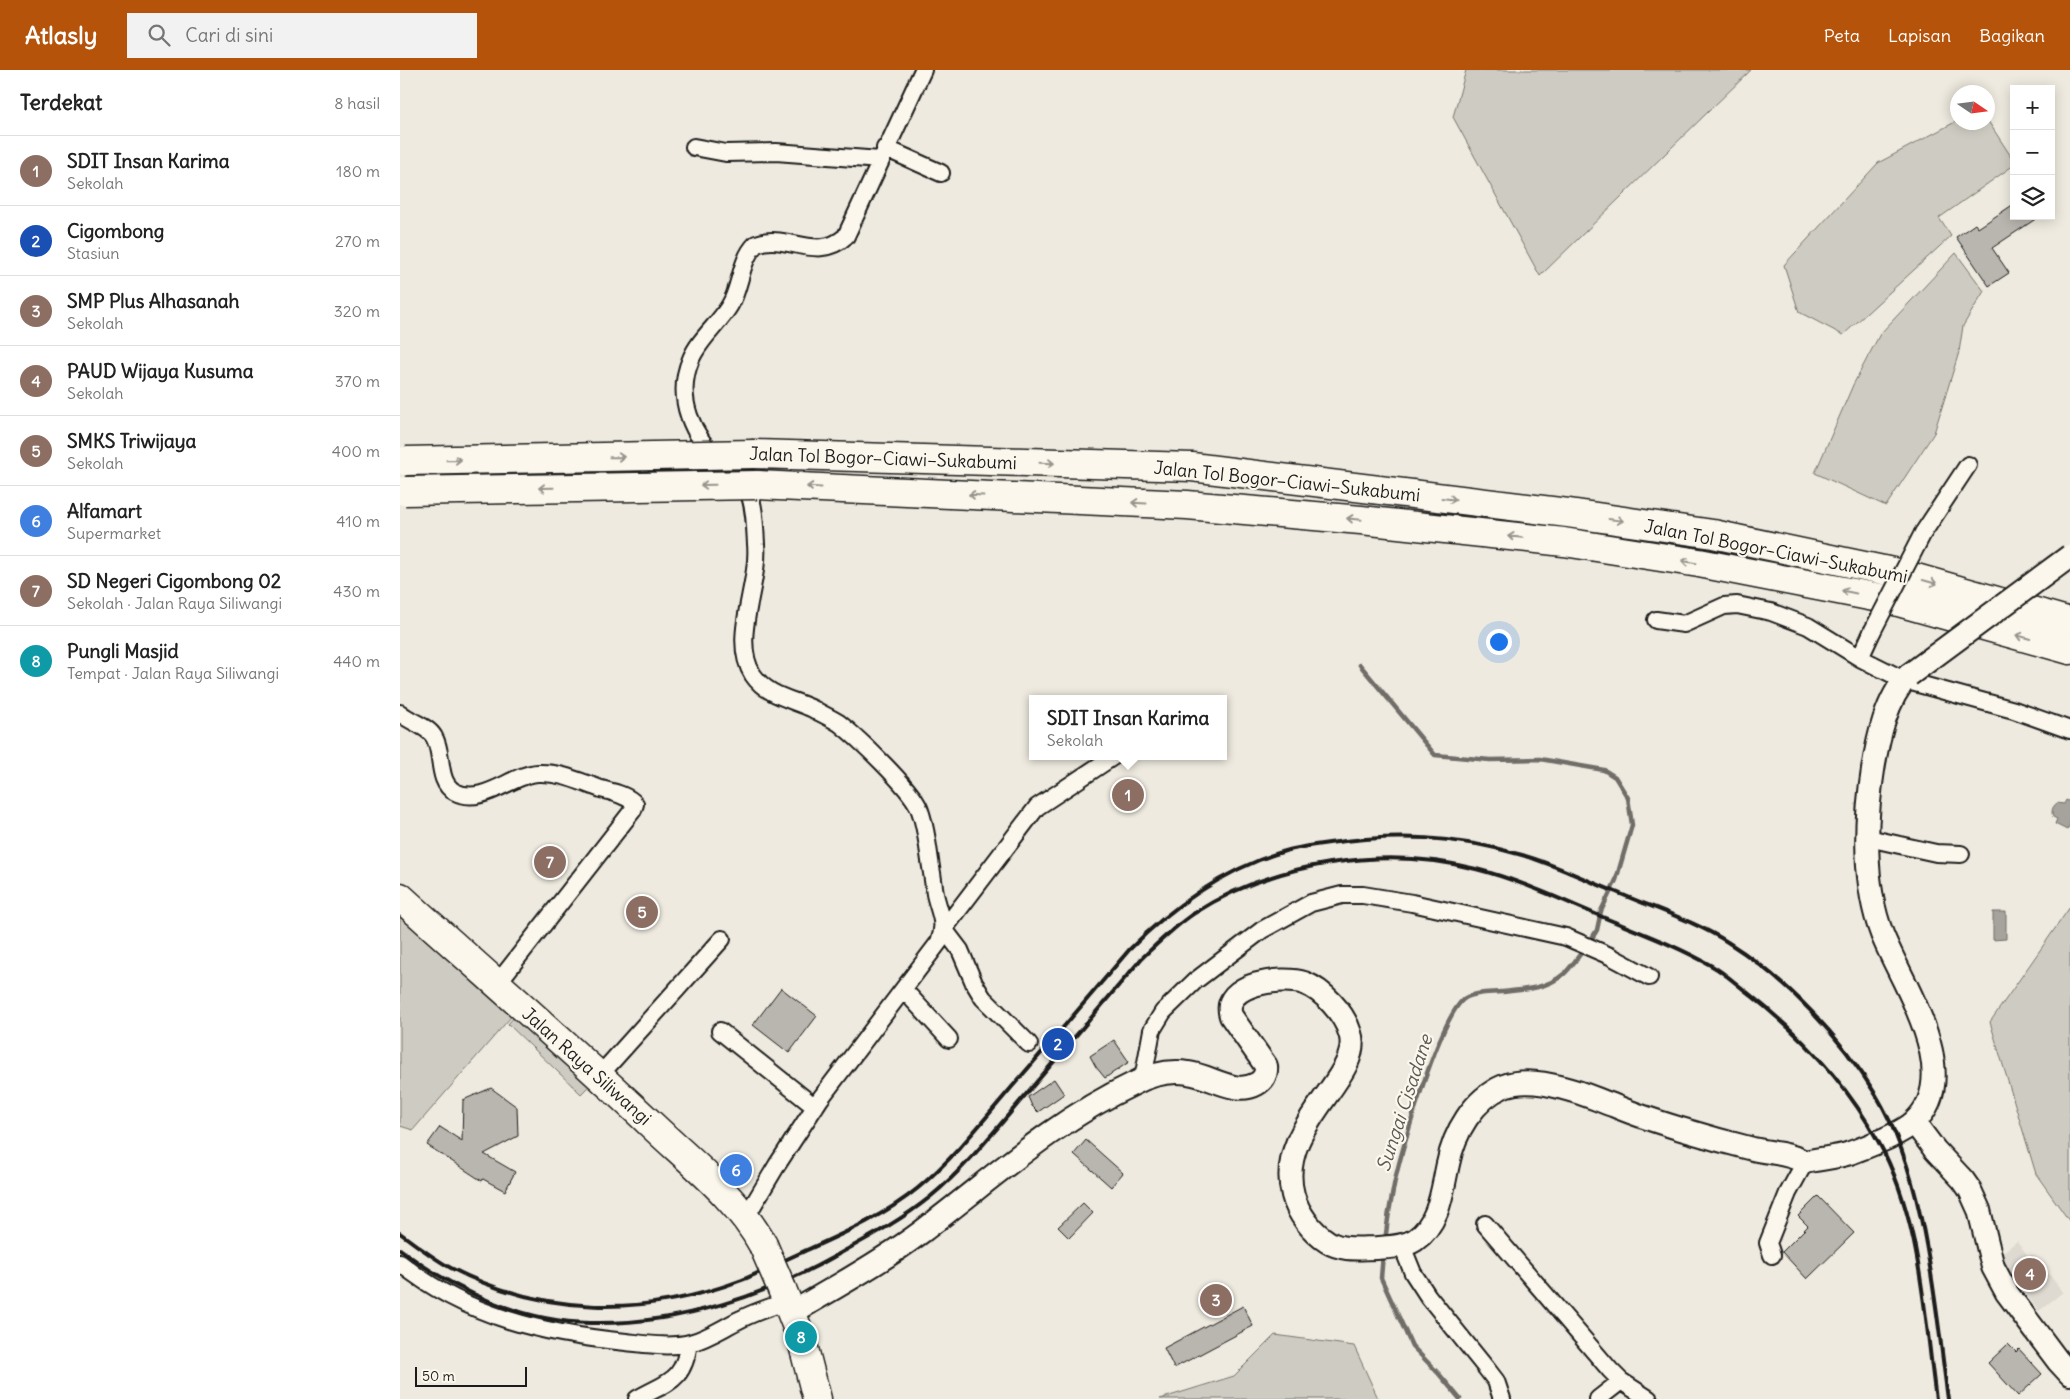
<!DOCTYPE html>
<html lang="id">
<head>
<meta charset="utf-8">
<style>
	:root { --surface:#fff; --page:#f2f2f2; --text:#222; --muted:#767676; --line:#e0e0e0; --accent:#b45309 }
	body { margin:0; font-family:Delius,sans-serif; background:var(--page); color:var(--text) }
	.controls { position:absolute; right:15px; top:15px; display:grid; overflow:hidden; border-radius:0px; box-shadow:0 2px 12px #0003 }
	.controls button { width:45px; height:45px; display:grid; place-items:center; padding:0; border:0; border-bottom:1px solid var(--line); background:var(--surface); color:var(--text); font:25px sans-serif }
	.compass { position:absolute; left:1550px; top:15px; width:45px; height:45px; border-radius:50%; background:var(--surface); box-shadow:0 2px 12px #0003; rotate:103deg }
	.scale { position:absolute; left:15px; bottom:12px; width:112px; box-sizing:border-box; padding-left:5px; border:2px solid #1c1c1c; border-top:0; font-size:14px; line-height:18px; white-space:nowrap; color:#1c1c1c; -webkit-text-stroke:4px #fbf7ec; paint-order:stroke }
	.you { position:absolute; left:1098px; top:571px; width:18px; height:18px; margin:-12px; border:4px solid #fff; border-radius:50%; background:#1a73e8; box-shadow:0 0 0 8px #1a73e833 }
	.badge { display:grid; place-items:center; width:32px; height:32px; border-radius:50%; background:var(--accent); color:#fff; font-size:16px; font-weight:700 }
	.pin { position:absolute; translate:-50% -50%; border:2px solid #fff; box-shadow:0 1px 5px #0006 }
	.popup { position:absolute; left:629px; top:625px; width:198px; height:65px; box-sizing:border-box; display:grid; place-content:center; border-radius:0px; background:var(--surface); filter:drop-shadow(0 1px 4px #0005); font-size:16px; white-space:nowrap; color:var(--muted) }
	.popup b { font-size:19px; color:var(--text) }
	.popup::after { content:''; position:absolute; left:50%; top:100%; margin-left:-10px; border:10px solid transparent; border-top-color:var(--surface) }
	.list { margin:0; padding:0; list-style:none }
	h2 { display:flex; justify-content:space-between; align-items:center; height:65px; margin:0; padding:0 20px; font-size:21px }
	h2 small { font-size:16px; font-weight:400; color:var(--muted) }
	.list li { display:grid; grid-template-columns:32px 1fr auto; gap:15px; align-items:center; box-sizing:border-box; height:70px; padding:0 20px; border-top:1px solid var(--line) }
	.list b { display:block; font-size:19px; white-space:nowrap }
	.list p { margin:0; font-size:16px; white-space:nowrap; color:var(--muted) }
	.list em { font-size:16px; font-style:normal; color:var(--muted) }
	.icon { flex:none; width:28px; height:28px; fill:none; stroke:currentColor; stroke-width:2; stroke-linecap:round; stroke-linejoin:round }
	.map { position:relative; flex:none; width:1670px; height:1329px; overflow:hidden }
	header { display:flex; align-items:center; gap:30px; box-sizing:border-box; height:70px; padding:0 25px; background:var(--accent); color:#fff }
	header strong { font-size:24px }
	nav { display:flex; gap:28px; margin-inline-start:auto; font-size:18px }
	.search { width:350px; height:45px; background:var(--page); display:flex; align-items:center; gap:12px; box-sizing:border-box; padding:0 18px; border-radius:0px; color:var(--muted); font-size:19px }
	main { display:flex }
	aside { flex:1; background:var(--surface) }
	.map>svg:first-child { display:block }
	.built { fill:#dedad1 }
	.green { fill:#ceccc2; stroke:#75746f }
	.water { fill:#a6a39d; stroke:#6f6d69 }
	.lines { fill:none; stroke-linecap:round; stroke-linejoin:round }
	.stream { stroke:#6f6d69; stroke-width:4.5 }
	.building { fill:#b9b6af; stroke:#1c1c1c }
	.street-casing { stroke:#1c1c1c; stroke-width:20 }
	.secondary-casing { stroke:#1c1c1c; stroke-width:26 }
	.highway-casing { stroke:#1c1c1c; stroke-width:31 }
	.street { stroke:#fbf7ec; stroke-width:16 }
	.secondary { stroke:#fbf7ec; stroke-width:22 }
	.highway { stroke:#fbf7ec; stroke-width:28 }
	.rail { stroke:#1c1c1c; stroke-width:4 }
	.street-bridge-casing { stroke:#1c1c1c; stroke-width:20; stroke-linecap:butt }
	.secondary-bridge-casing { stroke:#1c1c1c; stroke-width:26; stroke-linecap:butt }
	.highway-bridge-casing { stroke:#1c1c1c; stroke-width:31; stroke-linecap:butt }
	.street-bridge { stroke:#fbf7ec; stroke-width:16 }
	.secondary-bridge { stroke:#fbf7ec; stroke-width:22 }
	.highway-bridge { stroke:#fbf7ec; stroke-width:28 }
	.oneway { stroke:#97948e }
	.labels { text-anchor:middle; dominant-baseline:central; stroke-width:4.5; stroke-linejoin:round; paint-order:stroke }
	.street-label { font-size:18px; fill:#1c1c1c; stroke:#fbf7ec }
	.water-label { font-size:19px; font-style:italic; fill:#5a5956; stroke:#fbf7ec }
</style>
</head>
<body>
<header>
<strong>Atlasly</strong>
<div class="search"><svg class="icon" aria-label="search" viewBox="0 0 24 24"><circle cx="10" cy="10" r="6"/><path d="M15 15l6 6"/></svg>Cari di sini</div>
<nav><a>Peta</a><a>Lapisan</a><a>Bagikan</a></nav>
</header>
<main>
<aside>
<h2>Terdekat<small>8 hasil</small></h2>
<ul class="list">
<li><span class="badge" style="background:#8d6e63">1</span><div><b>SDIT Insan Karima</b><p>Sekolah</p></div><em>180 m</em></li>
<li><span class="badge" style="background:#1a4fb4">2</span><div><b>Cigombong</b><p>Stasiun</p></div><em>270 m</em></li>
<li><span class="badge" style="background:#8d6e63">3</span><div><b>SMP Plus Alhasanah</b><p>Sekolah</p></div><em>320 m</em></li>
<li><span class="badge" style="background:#8d6e63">4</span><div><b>PAUD Wijaya Kusuma</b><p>Sekolah</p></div><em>370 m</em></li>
<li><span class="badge" style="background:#8d6e63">5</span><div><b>SMKS Triwijaya</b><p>Sekolah</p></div><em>400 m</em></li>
<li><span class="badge" style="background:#3f7fe0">6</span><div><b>Alfamart</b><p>Supermarket</p></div><em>410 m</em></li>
<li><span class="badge" style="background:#8d6e63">7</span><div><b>SD Negeri Cigombong 02</b><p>Sekolah · Jalan Raya Siliwangi</p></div><em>430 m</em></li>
<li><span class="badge" style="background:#0f9aa8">8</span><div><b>Pungli Masjid</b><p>Tempat · Jalan Raya Siliwangi</p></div><em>440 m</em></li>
</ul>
</aside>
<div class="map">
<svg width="1670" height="1329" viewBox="0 0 1670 1329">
	<rect width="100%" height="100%" fill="#eeeadf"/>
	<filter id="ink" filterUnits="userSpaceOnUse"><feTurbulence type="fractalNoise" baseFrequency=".02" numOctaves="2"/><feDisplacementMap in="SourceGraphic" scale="10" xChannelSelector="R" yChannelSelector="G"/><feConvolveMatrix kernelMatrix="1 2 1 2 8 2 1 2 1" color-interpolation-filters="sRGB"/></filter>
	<g filter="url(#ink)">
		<path class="built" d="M1617,1171L1628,1186L1634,1185L1663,1222L1639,1241L1597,1187Z"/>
		<path class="green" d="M1066,0H1351L1140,206L1053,47Z
			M1557,51L1558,52H1588V51L1614,91V95L1539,148L1551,166L1443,265L1399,242L1384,195L1478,93Z
			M1556,183L1584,221L1563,256L1559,282L1534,363L1486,436L1415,403L1453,315L1480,264Z
			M0,832L117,940L13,1060L0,1056Z
			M1670,837V1152L1636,1104L1590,952Z
			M119,941L193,1012L181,1024L108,954Z
			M875,1265L954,1276L977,1326V1329H760L834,1306Z"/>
		<path class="water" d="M1666,730L1670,732V754L1667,760L1655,754L1657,749L1653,747C1651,741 1652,737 1657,733L1664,734Z
			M1593,842H1606V869L1593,870Z"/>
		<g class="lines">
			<path class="stream" d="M960,595L1035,685L1090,690L1140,689L1204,700L1215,707L1228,728L1232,755L1216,810L1201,841L1197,860L1189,873
				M985,1171C987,1153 990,1134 994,1115C1000,1084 1042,938 1067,927C1078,922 1090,923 1101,922C1124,920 1147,919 1165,903C1172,896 1178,887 1184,879
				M983,1184L981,1208L1012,1276L1039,1304L1060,1329"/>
		</g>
		<path class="building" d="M1614,134V146H1640L1592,178L1609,203L1589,216L1556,167L1575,154L1578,158Z
			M381,918L417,946L389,983L353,955Z
			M714,970L729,992L705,1008L696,997L690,986Z
			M654,1009L664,1024L638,1042L632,1036L628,1027Z
			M91,1018L117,1037L118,1066L84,1084L115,1102L105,1121L83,1109L82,1111L27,1075L40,1057L62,1071L63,1030Z
			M686,1070L723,1103L711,1117L674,1084Z
			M1418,1126L1454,1163L1407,1209L1382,1182L1408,1156L1398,1146Z
			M683,1133L693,1143L669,1168L658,1157Z
			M843,1236L853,1256L774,1298L764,1278Z
			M1608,1274L1616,1282L1619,1279L1642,1304L1618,1326L1588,1293Z"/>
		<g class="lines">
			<defs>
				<path id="street" d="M294,77L326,83L376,82L480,90
					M485,78L541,103
					M1523,463L1568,395
					M1256,550L1284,554L1324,536L1337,535L1371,542L1408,556L1460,588L1504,610L1614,640L1670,660
					M1460,588L1472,562
					M0,643C10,652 28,656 34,667C44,683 36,712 55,722C83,736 112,704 138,703C161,702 180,712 201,719C212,722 228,725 235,734L233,740L97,914
					M1468,768L1536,783L1561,784
					M504,920L549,969
					M320,961L415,1037
					M629,974L583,928L574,913L560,880L544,859L637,737L714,686
					M199,1006L322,869
					M743,1009L752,960L763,942L795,911L862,860L911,833L942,825H963L1012,833L1166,867L1210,886L1249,907
					M346,1147L377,1095L420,1029L539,872C547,852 539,843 535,824C534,817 533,810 532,803C528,782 527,758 519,738C510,717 458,668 439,653C431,648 422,644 413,639C392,629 367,626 353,605C330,569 360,515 356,474C355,458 355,436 348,421C342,410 330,402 321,394C293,366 274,329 291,289C299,269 319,254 330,235C341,217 340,190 356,174C387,162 417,193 446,166L523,0
					M1085,1154L1210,1300L1221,1311L1249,1329
					M1002,1176L1013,1203L1028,1226L1086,1298L1096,1311L1102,1329
					M1372,1185L1368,1173L1388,1123L1405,1092
					M0,1193C65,1246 144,1264 226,1272C246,1274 269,1278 290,1273C309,1268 324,1257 341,1249C356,1241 372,1237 387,1231
					M237,1329C268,1311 283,1313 289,1273
					M1198,1329L1221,1311"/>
				<path id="secondary" d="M1514,1052L1535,1080L1563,1110L1570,1120L1579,1140L1593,1197L1607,1223L1658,1291L1670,1304
					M392,1243C435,1217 480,1193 520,1163C589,1111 654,1051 733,1014C750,1005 769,1000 788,1003C804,1005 818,1014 834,1017C849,1020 868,1013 866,996L831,946C820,913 883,906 904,913C923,920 944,943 950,963C965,1007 874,1055 893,1125C898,1144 912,1162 928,1172C943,1181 960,1178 977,1178C990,1177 1004,1177 1015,1170C1040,1153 1042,1120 1048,1094C1054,1063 1073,1029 1104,1016C1122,1009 1145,1013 1163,1018C1181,1022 1198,1030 1215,1036C1236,1045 1258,1052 1281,1059C1304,1066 1329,1073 1353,1079C1371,1083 1389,1083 1405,1092C1420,1088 1436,1088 1450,1083C1468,1076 1500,1065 1514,1052C1566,1005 1501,913 1482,864C1463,815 1465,750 1473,700C1478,668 1486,629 1509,605"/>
				<path id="highway" d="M354,384L792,397L1168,443L1313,464L1502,504L1670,552
					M357,415L787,435L961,450L1164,472L1299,493L1495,531L1670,580
					M0,827C85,904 172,979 255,1058C293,1094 338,1129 363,1175
					M382,1219L401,1267L417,1329"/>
			</defs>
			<use href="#street" class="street-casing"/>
			<use href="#secondary" class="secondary-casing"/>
			<use href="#highway" class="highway-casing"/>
			<use href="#street" class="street"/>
			<use href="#secondary" class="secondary"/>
			<use href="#highway" class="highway"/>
			<path class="rail" d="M0,1163C16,1175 33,1188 51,1198C144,1246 244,1247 342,1210C361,1202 380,1192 398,1184C440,1165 483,1147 518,1118C553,1089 582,1052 611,1018C651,972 690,926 729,880C770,838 825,799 882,782C897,777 914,775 929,773C996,763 1057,766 1122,785C1154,794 1185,810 1216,822C1253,838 1295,851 1329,873C1386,909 1441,967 1476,1025C1526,1108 1535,1234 1548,1329
				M0,1179C53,1220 122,1252 190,1253C280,1255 369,1225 446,1180C475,1164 504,1148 530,1127C564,1099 593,1063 622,1029C662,982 702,935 742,888C758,873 774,857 793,844C873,792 985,775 1076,799C1116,809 1155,827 1193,843C1233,860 1274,874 1312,896C1325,903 1336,914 1348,923C1400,964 1446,1012 1478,1071C1521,1148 1524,1243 1536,1329"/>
			<defs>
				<path id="street-bridge" d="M1472,562L1523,463"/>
				<path id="secondary-bridge" d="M1509,605L1670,486"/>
				<path id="highway-bridge" d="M6,391L354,384
					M5,421L357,415
					M363,1175L382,1219"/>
			</defs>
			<use href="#street-bridge" class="street-bridge-casing"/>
			<use href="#secondary-bridge" class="secondary-bridge-casing"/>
			<use href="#highway-bridge" class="highway-bridge-casing"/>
			<use href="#street-bridge" class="street-bridge"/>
			<use href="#secondary-bridge" class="secondary-bridge"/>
			<use href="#highway-bridge" class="highway-bridge"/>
		</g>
		<defs><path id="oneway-shaft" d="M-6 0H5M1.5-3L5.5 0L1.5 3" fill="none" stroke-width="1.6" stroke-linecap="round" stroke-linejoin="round" transform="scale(1.25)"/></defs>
		<g class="oneway">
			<use href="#oneway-shaft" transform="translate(217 387) rotate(-1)"/>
			<use href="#oneway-shaft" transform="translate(54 390) rotate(-1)"/>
			<use href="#oneway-shaft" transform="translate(647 393) rotate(2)"/>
			<use href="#oneway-shaft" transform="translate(308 415) rotate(179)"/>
			<use href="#oneway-shaft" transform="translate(414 417) rotate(-177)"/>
			<use href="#oneway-shaft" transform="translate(146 418) rotate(179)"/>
			<use href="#oneway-shaft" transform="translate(576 425) rotate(-177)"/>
			<use href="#oneway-shaft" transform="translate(1049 429) rotate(7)"/>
			<use href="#oneway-shaft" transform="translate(739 433) rotate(-177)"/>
			<use href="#oneway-shaft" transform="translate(954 449) rotate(-175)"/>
			<use href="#oneway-shaft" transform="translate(1216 450) rotate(8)"/>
			<use href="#oneway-shaft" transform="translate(1115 467) rotate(-174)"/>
			<use href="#oneway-shaft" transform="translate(1289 492) rotate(-171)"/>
			<use href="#oneway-shaft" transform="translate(1530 512) rotate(16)"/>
			<use href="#oneway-shaft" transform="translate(1449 522) rotate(-169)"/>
			<use href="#oneway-shaft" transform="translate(1623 567) rotate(-164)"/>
		</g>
	</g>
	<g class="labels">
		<g class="street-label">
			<text transform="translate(483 388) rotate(2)">Jalan Tol Bogor–Ciawi–Sukabumi</text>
			<text transform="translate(887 411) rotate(6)">Jalan Tol Bogor–Ciawi–Sukabumi</text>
			<text transform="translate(1376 481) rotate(11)">Jalan Tol Bogor–Ciawi–Sukabumi</text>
			<text transform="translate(187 996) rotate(42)">Jalan Raya Siliwangi</text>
		</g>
		<g class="water-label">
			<text transform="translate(1004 1033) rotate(-72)">Sungai Cisadane</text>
		</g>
	</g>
</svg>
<div class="controls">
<button>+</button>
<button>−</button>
<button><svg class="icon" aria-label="layers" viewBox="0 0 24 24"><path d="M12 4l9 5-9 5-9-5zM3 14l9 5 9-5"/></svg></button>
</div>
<svg class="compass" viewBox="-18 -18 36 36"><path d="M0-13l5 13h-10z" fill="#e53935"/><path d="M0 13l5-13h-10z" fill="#767676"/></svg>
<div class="scale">50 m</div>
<div class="you"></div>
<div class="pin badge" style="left:728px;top:725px;background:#8d6e63">1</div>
<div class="popup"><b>SDIT Insan Karima</b>Sekolah</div>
<div class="pin badge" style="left:658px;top:974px;background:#1a4fb4">2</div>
<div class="pin badge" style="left:816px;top:1230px;background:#8d6e63">3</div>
<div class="pin badge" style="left:1630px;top:1204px;background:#8d6e63">4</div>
<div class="pin badge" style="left:242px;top:842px;background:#8d6e63">5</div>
<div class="pin badge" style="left:336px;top:1100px;background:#3f7fe0">6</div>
<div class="pin badge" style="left:150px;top:792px;background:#8d6e63">7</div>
<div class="pin badge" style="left:401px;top:1267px;background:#0f9aa8">8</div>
</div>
</main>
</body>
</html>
